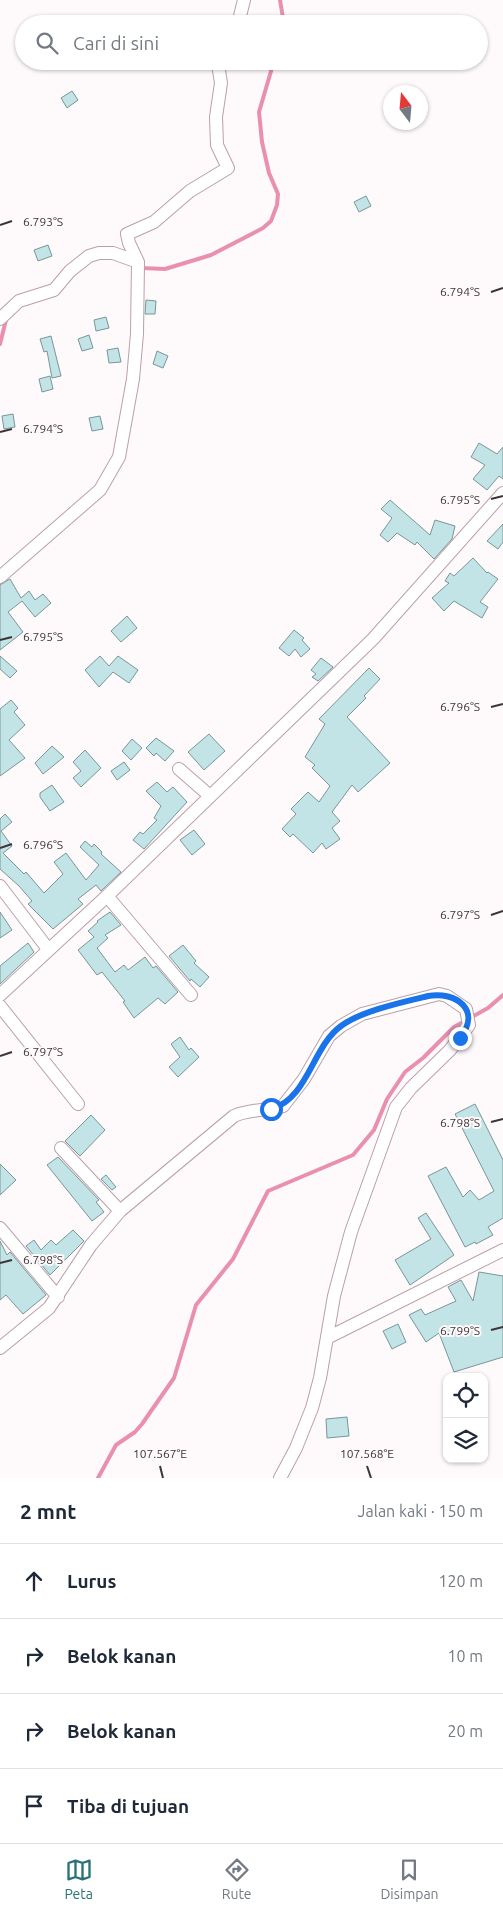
<!DOCTYPE html>
<html lang="id">
<head>
<meta charset="utf-8">
<style>
	:root { --surface:#fff; --page:#f6f6f7; --text:#1f2937; --muted:#747a83; --line:#e0e1e3; --accent:#277177 }
	body { margin:0; font-family:Ubuntu,sans-serif; background:var(--page); color:var(--text) }
	.controls { position:absolute; right:15px; bottom:15px; display:grid; overflow:hidden; border-radius:10px; box-shadow:0 1px 4px #0004 }
	.controls button { width:45px; height:45px; display:grid; place-items:center; padding:0; border:0; border-bottom:1px solid var(--line); background:var(--surface); color:var(--text); font:25px sans-serif }
	.compass { position:absolute; left:383px; top:85px; width:45px; height:45px; border-radius:50%; background:var(--surface); box-shadow:0 1px 4px #0004; rotate:344deg }
	.stop { position:absolute; width:15px; height:15px; margin:-11px; border:4px solid #1a73e8; border-radius:50%; background:#fff }
	.stop.end { background:#1a73e8; border-color:#fff; box-shadow:0 1px 5px #0008 }
	.list { margin:0; padding:0; list-style:none }
	h2 { display:flex; justify-content:space-between; align-items:center; height:65px; margin:0; padding:0 20px; font-size:21px }
	h2 small { font-size:16px; font-weight:400; color:var(--muted) }
	.list li { display:grid; grid-template-columns:32px 1fr auto; gap:15px; align-items:center; box-sizing:border-box; height:75px; padding:0 20px; border-top:1px solid var(--line) }
	.list b { display:block; font-size:19px; white-space:nowrap }
	.list em { font-size:16px; font-style:normal; color:var(--muted) }
	.icon { flex:none; width:28px; height:28px; fill:none; stroke:currentColor; stroke-width:2; stroke-linecap:round; stroke-linejoin:round }
	.map { position:relative; flex:none; width:503px; height:1478px; overflow:hidden }
	.search { position:absolute; background:var(--surface); box-shadow:0 1px 4px #0004; left:15px; right:15px; top:15px; height:55px; display:flex; align-items:center; gap:12px; box-sizing:border-box; padding:0 18px; border-radius:28px; color:var(--muted); font-size:19px }
	.sheet { height:365px; background:var(--surface) }
	nav { display:flex; justify-content:space-around; align-items:center; box-sizing:border-box; height:70px; border-top:1px solid var(--line); background:var(--surface); font-size:14px; color:var(--muted) }
	nav a { display:grid; justify-items:center; gap:2px }
	nav .on { color:var(--accent) }
	.map>svg:first-child { display:block }
	.lines { fill:none; stroke-linecap:round; stroke-linejoin:round }
	.stream { stroke:#e990b1; stroke-width:4 }
	.building { fill:#c3e4e6; stroke:#789698 }
	.minor-casing { stroke:#bba0a9; stroke-width:14 }
	.minor { stroke:#fff; stroke-width:12 }
	.route { stroke:#1a73e8; stroke-width:6 }
	.ticks { fill:none; stroke:#3e3337; stroke-width:2 }
	.ticks-label { font-size:12px; text-anchor:middle; fill:#3e3337; stroke:#fef9fa; stroke-width:4; stroke-linejoin:round; paint-order:stroke }
</style>
</head>
<body>
<div class="map">
<svg width="503" height="1478" viewBox="0 0 503 1478">
	<rect width="100%" height="100%" fill="#fef9fa"/>
	<g class="lines">
		<path class="stream" d="M280,0L284,24
			M141,268L165,269L211,255L263,228L271,221L277,205L278,194L269,173L262,142L259,112L274,61
			M0,344L6,320
			M98,1478L116,1445L135,1432L142,1424L174,1378L196,1305L233,1259L268,1191L353,1155L374,1130L387,1099L405,1072L423,1058L454,1027L488,1008L503,995"/>
	</g>
	<path class="building" d="M72,91L78,100L67,108L61,98Z
		M366,196L371,206L359,212L354,202Z
		M48,245L52,256L38,261L34,250Z
		M146,300L156,301L155,314H145Z
		M106,317L109,328L96,331L94,320Z
		M89,335L93,348L82,351L78,339Z
		M51,336L61,376L52,378L47,351L44,352L40,339Z
		M118,348L121,362L109,363L107,350Z
		M157,351L168,356L163,368L153,364Z
		M50,376L53,389L42,392L39,379Z
		M13,414L15,427L4,429L2,416Z
		M100,416L103,429L92,431L89,418Z
		M479,443L497,454L503,447V479L499,476L487,490L473,479L485,465L471,457Z
		M390,500L430,535L435,520L455,526L452,539L434,559L417,542L415,545L397,533L388,542L380,535L392,518L381,509Z
		M503,524V542L498,549L487,541Z
		M473,558L487,573L488,572L498,579L480,602L488,607L482,618L454,601L444,611L432,598L449,583L445,581L450,573L454,576Z
		M10,579L21,598L29,591L35,600L43,594L51,603L35,617L22,601L8,612L23,632L0,650V585Z
		M127,616L137,628L121,642L111,631Z
		M294,630L304,638L302,640L310,649L301,657L295,649L289,656L279,648Z
		M0,656L17,671L10,678L0,669Z
		M100,656L109,666L118,656L138,670L129,683L113,672L99,687L85,670Z
		M321,658L333,667L318,681L312,677L316,674L311,670Z
		M369,668L380,679L364,696L366,698L347,717L390,763L358,792L352,785L332,812L340,821L332,828L340,839L326,849L322,843L313,853L293,834L290,837L282,829L296,814L291,809L308,792L319,802L330,786L312,768L315,765L305,757L325,724L319,719Z
		M11,700L18,708L14,712L25,725L9,740L25,758L0,776V709Z
		M209,734L225,751L204,770L188,752Z
		M156,738L174,751L165,761L156,753L154,756L146,748Z
		M132,739L142,748L131,760L122,751Z
		M52,746L64,757L43,774L35,763Z
		M85,750L101,768L81,787L73,778L81,771L73,762Z
		M124,762L130,770L117,780L111,771Z
		M157,782L167,792L173,787L187,802L144,849L133,840L140,832L143,834L157,820L154,818L161,806L146,791Z
		M52,785L64,802L50,811L40,797V793Z
		M5,814L12,822L1,831L12,846L3,853L24,874L26,872L44,893L63,874L54,862L66,853L86,880L99,865L80,847L85,841L92,847L94,844L102,852L101,854L121,872L101,891L96,885L78,899L83,904L53,929L28,904L32,901L19,886L0,869V819Z
		M194,830L205,844L192,855L180,840Z
		M0,912L12,930L0,938Z
		M110,912L121,925L105,935L108,938L97,948L115,972L124,965L128,970L145,957L153,968L156,966L178,992L165,1004L158,998L134,1018L123,1002L125,1001L102,972L97,975L78,950L94,937L88,931L98,922L97,921Z
		M28,943L34,952L0,984V966Z
		M183,945L196,961L194,963L209,977L200,987L191,979L190,981L169,956Z
		M180,1037L189,1050L191,1048L199,1057L178,1077L169,1067L180,1057L171,1044Z
		M475,1104L503,1160V1218L488,1227L493,1235L476,1244L475,1242L465,1247L428,1176L446,1167L463,1197L470,1190L479,1200L494,1191L455,1114Z
		M91,1115L105,1130L80,1156L65,1141Z
		M58,1157L99,1200L96,1202L104,1212L92,1221L47,1165Z
		M0,1164L16,1180L0,1195Z
		M106,1175L116,1187L112,1190L101,1179Z
		M426,1213L454,1255L410,1285L395,1260L431,1239L418,1218Z
		M73,1230L84,1241L50,1275L26,1246L34,1240L41,1250L51,1240L56,1245Z
		M0,1241L7,1255L10,1252L46,1295L23,1314L6,1295L0,1300Z
		M479,1272L503,1276V1357L454,1372L439,1333L426,1342L409,1315L421,1309L425,1315L456,1301L448,1287L461,1280L473,1301Z
		M398,1324L406,1342L392,1349L383,1331Z
		M347,1417L349,1436L327,1438L326,1419Z"/>
	<g class="lines">
		<defs>
			<path id="minor" d="M238,24L244,0
				M0,319L19,301L54,290L70,271L89,256L99,253H113L138,262
				M0,577L100,490L119,457L133,379L137,334L138,262L129,243L127,234L154,222L190,191L228,168L217,145L216,117L221,83L218,64L219,61
				M179,769L210,796
				M0,886L48,949
				M107,896L191,995
				M0,995L107,896L373,639L503,493
				M0,1006L78,1104
				M61,1148L120,1211
				M0,1228L58,1297
				M327,1338L503,1250
				M0,1348L49,1308L91,1245L120,1211L234,1116C249,1109 267,1111 283,1106L304,1079L329,1036L341,1026L362,1014L439,994L447,996L466,1009L469,1025L450,1050L411,1088L396,1107L351,1232L334,1296L320,1378L312,1408L296,1448L280,1478"/>
		</defs>
		<use href="#minor" class="minor-casing"/>
		<use href="#minor" class="minor"/>
	</g>
	<g class="lines">
		<path class="route" d="M271,1109C308,1099 312,1047 341,1026C361,1011 403,1002 428,996C456,991 482,1010 460,1038"/>
	</g>
	<path class="ticks" d="M0,225L12,221M491,292L503,288M0,432L12,429M491,499L503,496M0,640L12,637M491,707L503,704M0,848L12,844M491,915L503,911M0,1056L12,1052M491,1122L503,1119M0,1263L12,1260M491,1330L503,1327M160,1466L163,1478M367,1466L371,1478"/>
	<g class="ticks-label">
		<text x="43" y="226">6.793°S</text>
		<text x="460" y="296">6.794°S</text>
		<text x="43" y="433">6.794°S</text>
		<text x="460" y="504">6.795°S</text>
		<text x="43" y="641">6.795°S</text>
		<text x="460" y="711">6.796°S</text>
		<text x="43" y="849">6.796°S</text>
		<text x="460" y="919">6.797°S</text>
		<text x="43" y="1056">6.797°S</text>
		<text x="460" y="1127">6.798°S</text>
		<text x="43" y="1264">6.798°S</text>
		<text x="460" y="1335">6.799°S</text>
		<text x="160" y="1458">107.567°E</text>
		<text x="367" y="1458">107.568°E</text>
	</g>
</svg>
<div class="controls">
<button><svg class="icon" aria-label="locate" viewBox="0 0 24 24"><circle cx="12" cy="12" r="6"/><path d="M12 2v4M12 18v4M2 12h4M18 12h4"/></svg></button>
<button><svg class="icon" aria-label="layers" viewBox="0 0 24 24"><path d="M12 4l9 5-9 5-9-5zM3 14l9 5 9-5"/></svg></button>
</div>
<svg class="compass" viewBox="-18 -18 36 36"><path d="M0-13l5 13h-10z" fill="#e53935"/><path d="M0 13l5-13h-10z" fill="#747a83"/></svg>
<div class="stop" style="left:271px;top:1109px"></div>
<div class="stop end" style="left:460px;top:1038px"></div>
<div class="search"><svg class="icon" aria-label="search" viewBox="0 0 24 24"><circle cx="10" cy="10" r="6"/><path d="M15 15l6 6"/></svg>Cari di sini</div>
</div>
<section class="sheet">
<h2>2 mnt<small>Jalan kaki · 150 m</small></h2>
<ul class="list">
<li><svg class="icon" aria-label="ahead" viewBox="0 0 24 24"><path d="M12 20V5M6 11l6-6 6 6"/></svg><div><b>Lurus</b></div><em>120 m</em></li>
<li><svg class="icon" aria-label="right" viewBox="0 0 24 24"><path d="M7 20v-9h11M14 6l5 5-5 5"/></svg><div><b>Belok kanan</b></div><em>10 m</em></li>
<li><svg class="icon" aria-label="right" viewBox="0 0 24 24"><path d="M7 20v-9h11M14 6l5 5-5 5"/></svg><div><b>Belok kanan</b></div><em>20 m</em></li>
<li><svg class="icon" aria-label="arrive" viewBox="0 0 24 24"><path d="M6 21V4h12l-3 4 3 4H6"/></svg><div><b>Tiba di tujuan</b></div></li>
</ul>
</section>
<nav>
<a class="on"><svg class="icon" aria-label="map" viewBox="0 0 24 24"><path d="M3 6l6-2 6 2 6-2v14l-6 2-6-2-6 2zM9 4v14M15 6v14"/></svg>Peta</a>
<a><svg class="icon" aria-label="directions" viewBox="0 0 24 24"><path d="M12 3l9 9-9 9-9-9zM9 14v-3h6M13 9l2 2-2 2"/></svg>Rute</a>
<a><svg class="icon" aria-label="saved" viewBox="0 0 24 24"><path d="M7 4h10v16l-5-4-5 4z"/></svg>Disimpan</a>
</nav>
</body>
</html>
